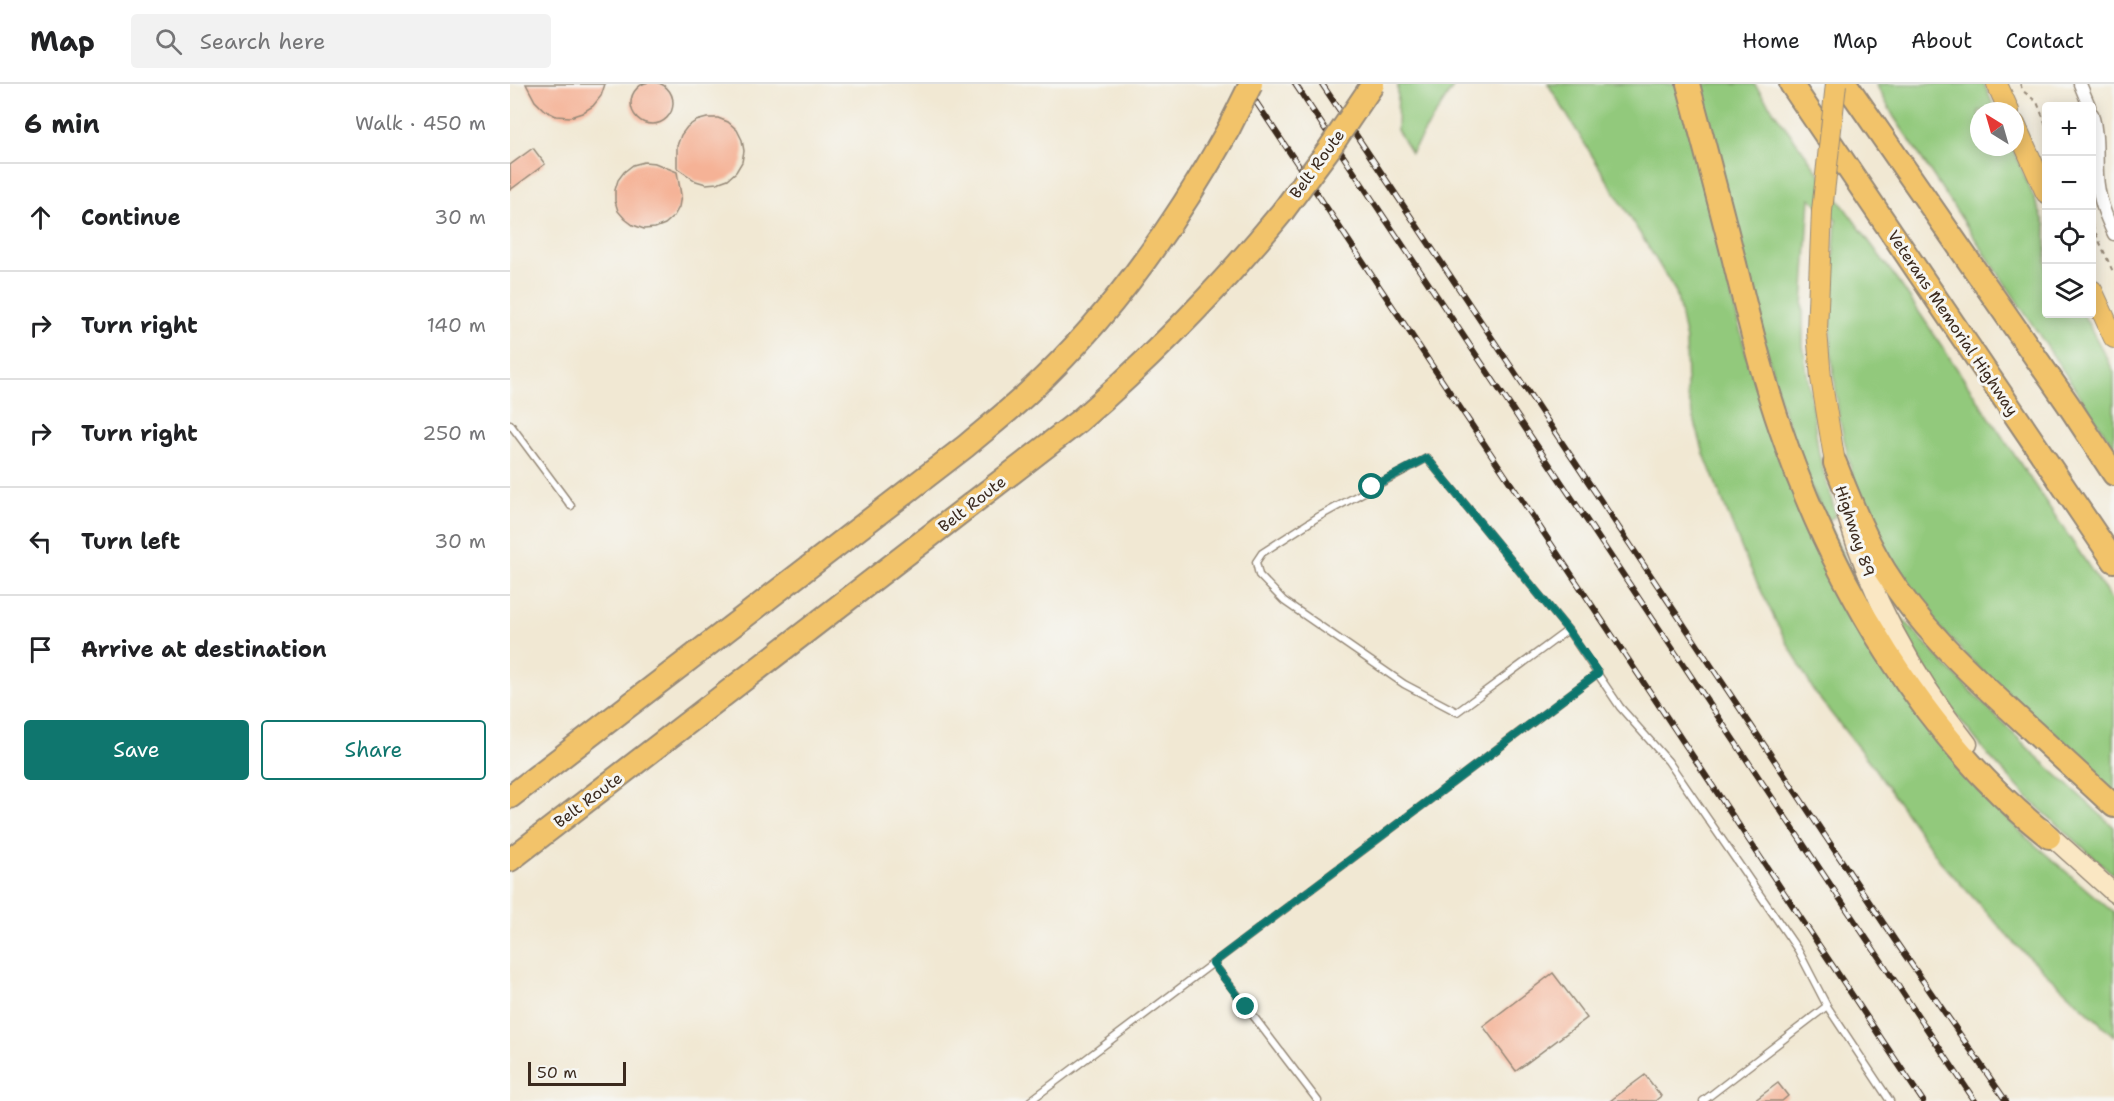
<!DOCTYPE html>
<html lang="en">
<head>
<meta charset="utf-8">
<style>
	:root { --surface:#fff; --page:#f2f2f2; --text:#202124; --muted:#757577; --line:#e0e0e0; --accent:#0f766e }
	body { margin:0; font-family:"Shantell Sans",sans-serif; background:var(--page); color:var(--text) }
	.controls { position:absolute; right:18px; top:18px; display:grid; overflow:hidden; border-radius:6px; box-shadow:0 3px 15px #0003 }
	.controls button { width:54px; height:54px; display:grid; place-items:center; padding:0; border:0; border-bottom:2px solid var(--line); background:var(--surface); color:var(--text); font:30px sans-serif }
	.compass { position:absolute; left:1460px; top:18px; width:54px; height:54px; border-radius:50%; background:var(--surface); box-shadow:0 3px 15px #0003; rotate:323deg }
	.scale { position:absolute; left:18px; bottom:15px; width:98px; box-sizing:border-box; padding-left:6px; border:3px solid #3b2a1e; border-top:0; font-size:16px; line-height:21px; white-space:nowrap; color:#3b2a1e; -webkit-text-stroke:4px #f6f6f2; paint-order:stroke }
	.stop { position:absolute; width:18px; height:18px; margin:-14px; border:4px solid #0f766e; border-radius:50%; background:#fff }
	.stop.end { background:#0f766e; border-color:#fff; box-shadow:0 2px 6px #0008 }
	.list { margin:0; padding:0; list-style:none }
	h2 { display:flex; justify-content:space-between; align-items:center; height:78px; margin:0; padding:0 24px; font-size:26px }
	h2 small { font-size:20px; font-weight:400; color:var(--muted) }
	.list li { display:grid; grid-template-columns:39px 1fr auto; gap:18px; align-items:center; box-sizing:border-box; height:108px; padding:0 24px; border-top:2px solid var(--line) }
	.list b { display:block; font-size:22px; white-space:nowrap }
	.list em { font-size:20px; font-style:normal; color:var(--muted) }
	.actions { display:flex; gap:12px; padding:18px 24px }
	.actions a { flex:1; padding:14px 0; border:2px solid var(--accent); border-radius:6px; text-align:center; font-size:21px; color:var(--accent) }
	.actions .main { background:var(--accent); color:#fff }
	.icon { flex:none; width:33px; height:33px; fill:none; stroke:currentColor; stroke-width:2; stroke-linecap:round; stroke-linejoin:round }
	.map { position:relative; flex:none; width:1604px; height:1017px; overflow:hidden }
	header { display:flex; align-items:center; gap:36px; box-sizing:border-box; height:84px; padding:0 30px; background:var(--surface); border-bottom:2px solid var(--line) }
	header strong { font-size:28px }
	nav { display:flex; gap:33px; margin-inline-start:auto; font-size:21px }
	.search { width:420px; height:54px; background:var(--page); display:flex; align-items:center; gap:15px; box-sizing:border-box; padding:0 21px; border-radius:6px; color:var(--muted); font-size:22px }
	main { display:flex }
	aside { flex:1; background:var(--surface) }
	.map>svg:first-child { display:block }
	.green { fill:#92c97b; stroke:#667a4c; stroke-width:1.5 }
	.building { fill:#f5b296 }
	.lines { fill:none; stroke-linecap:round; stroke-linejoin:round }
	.lane-casing { stroke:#968978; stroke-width:9 }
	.street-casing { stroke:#968978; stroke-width:15 }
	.secondary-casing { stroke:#968978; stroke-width:21 }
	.primary-casing { stroke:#968978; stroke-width:22 }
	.highway-casing { stroke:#968978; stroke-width:26 }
	.path { stroke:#968978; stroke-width:2; stroke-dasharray:4.5 4.5; stroke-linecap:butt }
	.lane { stroke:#fff; stroke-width:6 }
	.street { stroke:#fff; stroke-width:12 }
	.secondary { stroke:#fae7c3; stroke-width:18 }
	.primary { stroke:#f2c36a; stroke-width:20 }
	.highway { stroke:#f2c36a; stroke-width:22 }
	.rail-casing { stroke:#3b2a1e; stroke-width:6 }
	.rail { stroke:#f6f6f2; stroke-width:4; stroke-dasharray:11; stroke-linecap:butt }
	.primary-bridge-casing { stroke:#968978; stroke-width:22; stroke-linecap:butt }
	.highway-bridge-casing { stroke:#968978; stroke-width:26; stroke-linecap:butt }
	.primary-bridge { stroke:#f2c36a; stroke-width:20 }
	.highway-bridge { stroke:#f2c36a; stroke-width:22 }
	.route { stroke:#0f766e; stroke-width:8 }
	.labels { text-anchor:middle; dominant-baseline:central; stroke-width:6; stroke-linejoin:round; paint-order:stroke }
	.street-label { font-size:16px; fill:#3b2a1e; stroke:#f6f6f2 }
</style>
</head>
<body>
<header>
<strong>Map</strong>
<div class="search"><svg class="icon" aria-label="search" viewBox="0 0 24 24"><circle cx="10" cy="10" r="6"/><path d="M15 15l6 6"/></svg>Search here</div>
<nav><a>Home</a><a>Map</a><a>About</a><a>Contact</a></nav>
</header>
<main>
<aside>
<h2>6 min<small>Walk · 450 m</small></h2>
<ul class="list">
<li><svg class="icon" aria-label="ahead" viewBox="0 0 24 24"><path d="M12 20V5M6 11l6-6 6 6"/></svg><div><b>Continue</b></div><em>30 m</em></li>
<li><svg class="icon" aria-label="right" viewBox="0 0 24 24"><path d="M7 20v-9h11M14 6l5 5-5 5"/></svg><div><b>Turn right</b></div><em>140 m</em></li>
<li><svg class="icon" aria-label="right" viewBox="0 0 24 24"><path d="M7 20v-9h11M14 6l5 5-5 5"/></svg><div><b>Turn right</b></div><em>250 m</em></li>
<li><svg class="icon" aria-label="left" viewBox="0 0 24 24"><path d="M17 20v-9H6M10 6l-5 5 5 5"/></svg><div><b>Turn left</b></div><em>30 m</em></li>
<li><svg class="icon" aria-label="arrive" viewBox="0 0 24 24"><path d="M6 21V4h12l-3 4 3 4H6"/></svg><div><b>Arrive at destination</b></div></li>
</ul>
<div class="actions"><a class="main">Save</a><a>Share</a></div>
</aside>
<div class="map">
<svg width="1604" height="1017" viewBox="0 0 1604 1017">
	<rect width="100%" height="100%" fill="#f6f6f2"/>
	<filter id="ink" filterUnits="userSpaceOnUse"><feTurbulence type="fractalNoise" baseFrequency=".0167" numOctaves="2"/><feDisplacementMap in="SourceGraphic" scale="12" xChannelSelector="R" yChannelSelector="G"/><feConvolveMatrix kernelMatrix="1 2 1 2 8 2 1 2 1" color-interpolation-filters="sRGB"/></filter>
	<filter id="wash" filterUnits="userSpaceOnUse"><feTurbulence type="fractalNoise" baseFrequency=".008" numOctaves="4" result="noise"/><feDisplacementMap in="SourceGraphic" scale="24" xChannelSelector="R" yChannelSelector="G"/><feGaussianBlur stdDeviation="1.35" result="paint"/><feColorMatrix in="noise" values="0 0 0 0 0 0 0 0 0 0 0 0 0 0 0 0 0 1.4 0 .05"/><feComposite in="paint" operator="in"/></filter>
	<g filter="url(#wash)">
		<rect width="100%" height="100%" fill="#f1e8d3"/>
		<path class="green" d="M888,0H945L901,69L887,46Z
			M1038,0H1168L1236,269L1409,630L1469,706L1516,753L1604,829V952L1508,863L1430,777L1362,681L1305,609L1268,542L1235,473L1194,370L1177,310L1176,256L1166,208Z
			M1187,0H1244L1391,201L1604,520V710L1506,622L1413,527L1368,460L1343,394L1329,333L1321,266V205L1326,136L1300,114L1293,221V261L1309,370L1326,432L1318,436L1300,400L1270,318Z
			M1366,0H1474L1486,27H1469V63H1502L1536,142V230H1573L1604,288V363L1384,33Z
			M1380,521L1437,583L1523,669L1604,743V791L1522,718L1479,672L1447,632L1414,583Z"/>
		<g id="blocks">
			<path class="building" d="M121 19a21 21 0 1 1 42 0a21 21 0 1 1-42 0Z
				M16,0H95L91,12L83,22L72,29L60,33L46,32L34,26L25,17Z
				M197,34H208L218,38L227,46L232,56L234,67L232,78L226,88L218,95L207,99L196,100L186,97L167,84V62L171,51L177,43L186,37Z
				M23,64L35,80L0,106V81Z
				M134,78L145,79L167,88L171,111L169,123L164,132L155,140L145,144L134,145L123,141L115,135L108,127L105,117V106L108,96L114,88L123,81Z
				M1043,889L1077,934L1006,987L973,942Z
				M1135,991L1151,1012L1145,1017H1100Z
				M1268,999L1278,1012L1272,1017H1244Z"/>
		</g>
	</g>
	<g filter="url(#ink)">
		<use href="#blocks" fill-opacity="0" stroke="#968978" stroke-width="1.5"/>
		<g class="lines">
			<defs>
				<path id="lane" d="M0,340L61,422
					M1058,546L947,628L894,600L774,517L749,491L746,478L752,469L808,433L917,374L1058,546L1110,623L1158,677L1288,866L1317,922L1380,1017
					M703,879L808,1017
					M520,1017L1088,589
					M1193,1017L1317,922"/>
				<path id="street" d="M1570,0L1579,22
					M1582,30C1588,50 1586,70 1587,91C1588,113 1595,131 1604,150"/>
				<path id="secondary" d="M1335,426C1360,511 1403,591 1458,660
					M1532,744L1604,809"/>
				<path id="primary" d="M1487,0L1499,27
					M1505,40L1536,109
					M1312,127L1307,247L1311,294L1325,379
					M1582,206L1604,254"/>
				<path id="highway" d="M1178,0C1194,60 1210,120 1225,180C1239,236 1252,292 1271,346C1322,496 1413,654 1539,753
					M1281,0L1604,477
					M1336,0L1558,320L1604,390
					M1325,379C1340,416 1354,453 1375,487C1408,540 1454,584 1500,626C1535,658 1569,690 1604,722
					M0,713L456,362C477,344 499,327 519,308C599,234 665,141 718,46
					M0,776L569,337C643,273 711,203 773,127"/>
			</defs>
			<use href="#lane" class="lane-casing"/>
			<use href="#street" class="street-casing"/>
			<use href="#secondary" class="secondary-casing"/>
			<use href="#primary" class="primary-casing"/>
			<use href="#highway" class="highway-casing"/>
			<path class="path" d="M1510,0L1513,7L1527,18L1536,41
				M1582,141L1604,190"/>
			<use href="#lane" class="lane"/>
			<use href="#street" class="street"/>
			<use href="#secondary" class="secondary"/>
			<use href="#primary" class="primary"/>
			<use href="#highway" class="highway"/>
			<defs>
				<path id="rail" d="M734,0L1413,1017
					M785,0L1465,1017
					M812,0L1388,861L1496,1017"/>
			</defs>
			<use href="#rail" class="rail-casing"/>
			<use href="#rail" class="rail"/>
			<defs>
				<path id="primary-bridge" d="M1312,127L1326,0"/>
				<path id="highway-bridge" d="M718,46L741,0
					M773,127L819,65L863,0"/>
			</defs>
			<use href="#primary-bridge" class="primary-bridge-casing"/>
			<use href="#highway-bridge" class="highway-bridge-casing"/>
			<use href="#primary-bridge" class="primary-bridge"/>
			<use href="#highway-bridge" class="highway-bridge"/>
		</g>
	</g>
	<g class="lines" filter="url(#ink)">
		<path class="route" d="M736,923L703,879L1088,589L1058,546L917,374L862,403"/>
	</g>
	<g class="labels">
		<g class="street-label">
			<text transform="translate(807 80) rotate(-54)">Belt Route</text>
			<text transform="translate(1443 239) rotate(56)">Veterans Memorial Highway</text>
			<text transform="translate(462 420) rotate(-38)">Belt Route</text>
			<text transform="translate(1345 447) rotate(72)">Highway 89</text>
			<text transform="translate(78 716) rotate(-37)">Belt Route</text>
		</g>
	</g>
</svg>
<div class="controls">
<button>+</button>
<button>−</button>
<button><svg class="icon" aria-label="locate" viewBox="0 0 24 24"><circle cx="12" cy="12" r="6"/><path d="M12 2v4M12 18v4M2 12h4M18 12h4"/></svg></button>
<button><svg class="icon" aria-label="layers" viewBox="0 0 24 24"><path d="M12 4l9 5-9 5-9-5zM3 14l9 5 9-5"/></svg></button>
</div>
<svg class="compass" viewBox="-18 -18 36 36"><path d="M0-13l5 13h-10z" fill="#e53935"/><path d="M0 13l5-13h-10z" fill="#757577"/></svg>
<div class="scale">50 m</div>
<div class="stop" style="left:862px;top:403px"></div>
<div class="stop end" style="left:736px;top:923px"></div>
</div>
</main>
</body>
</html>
